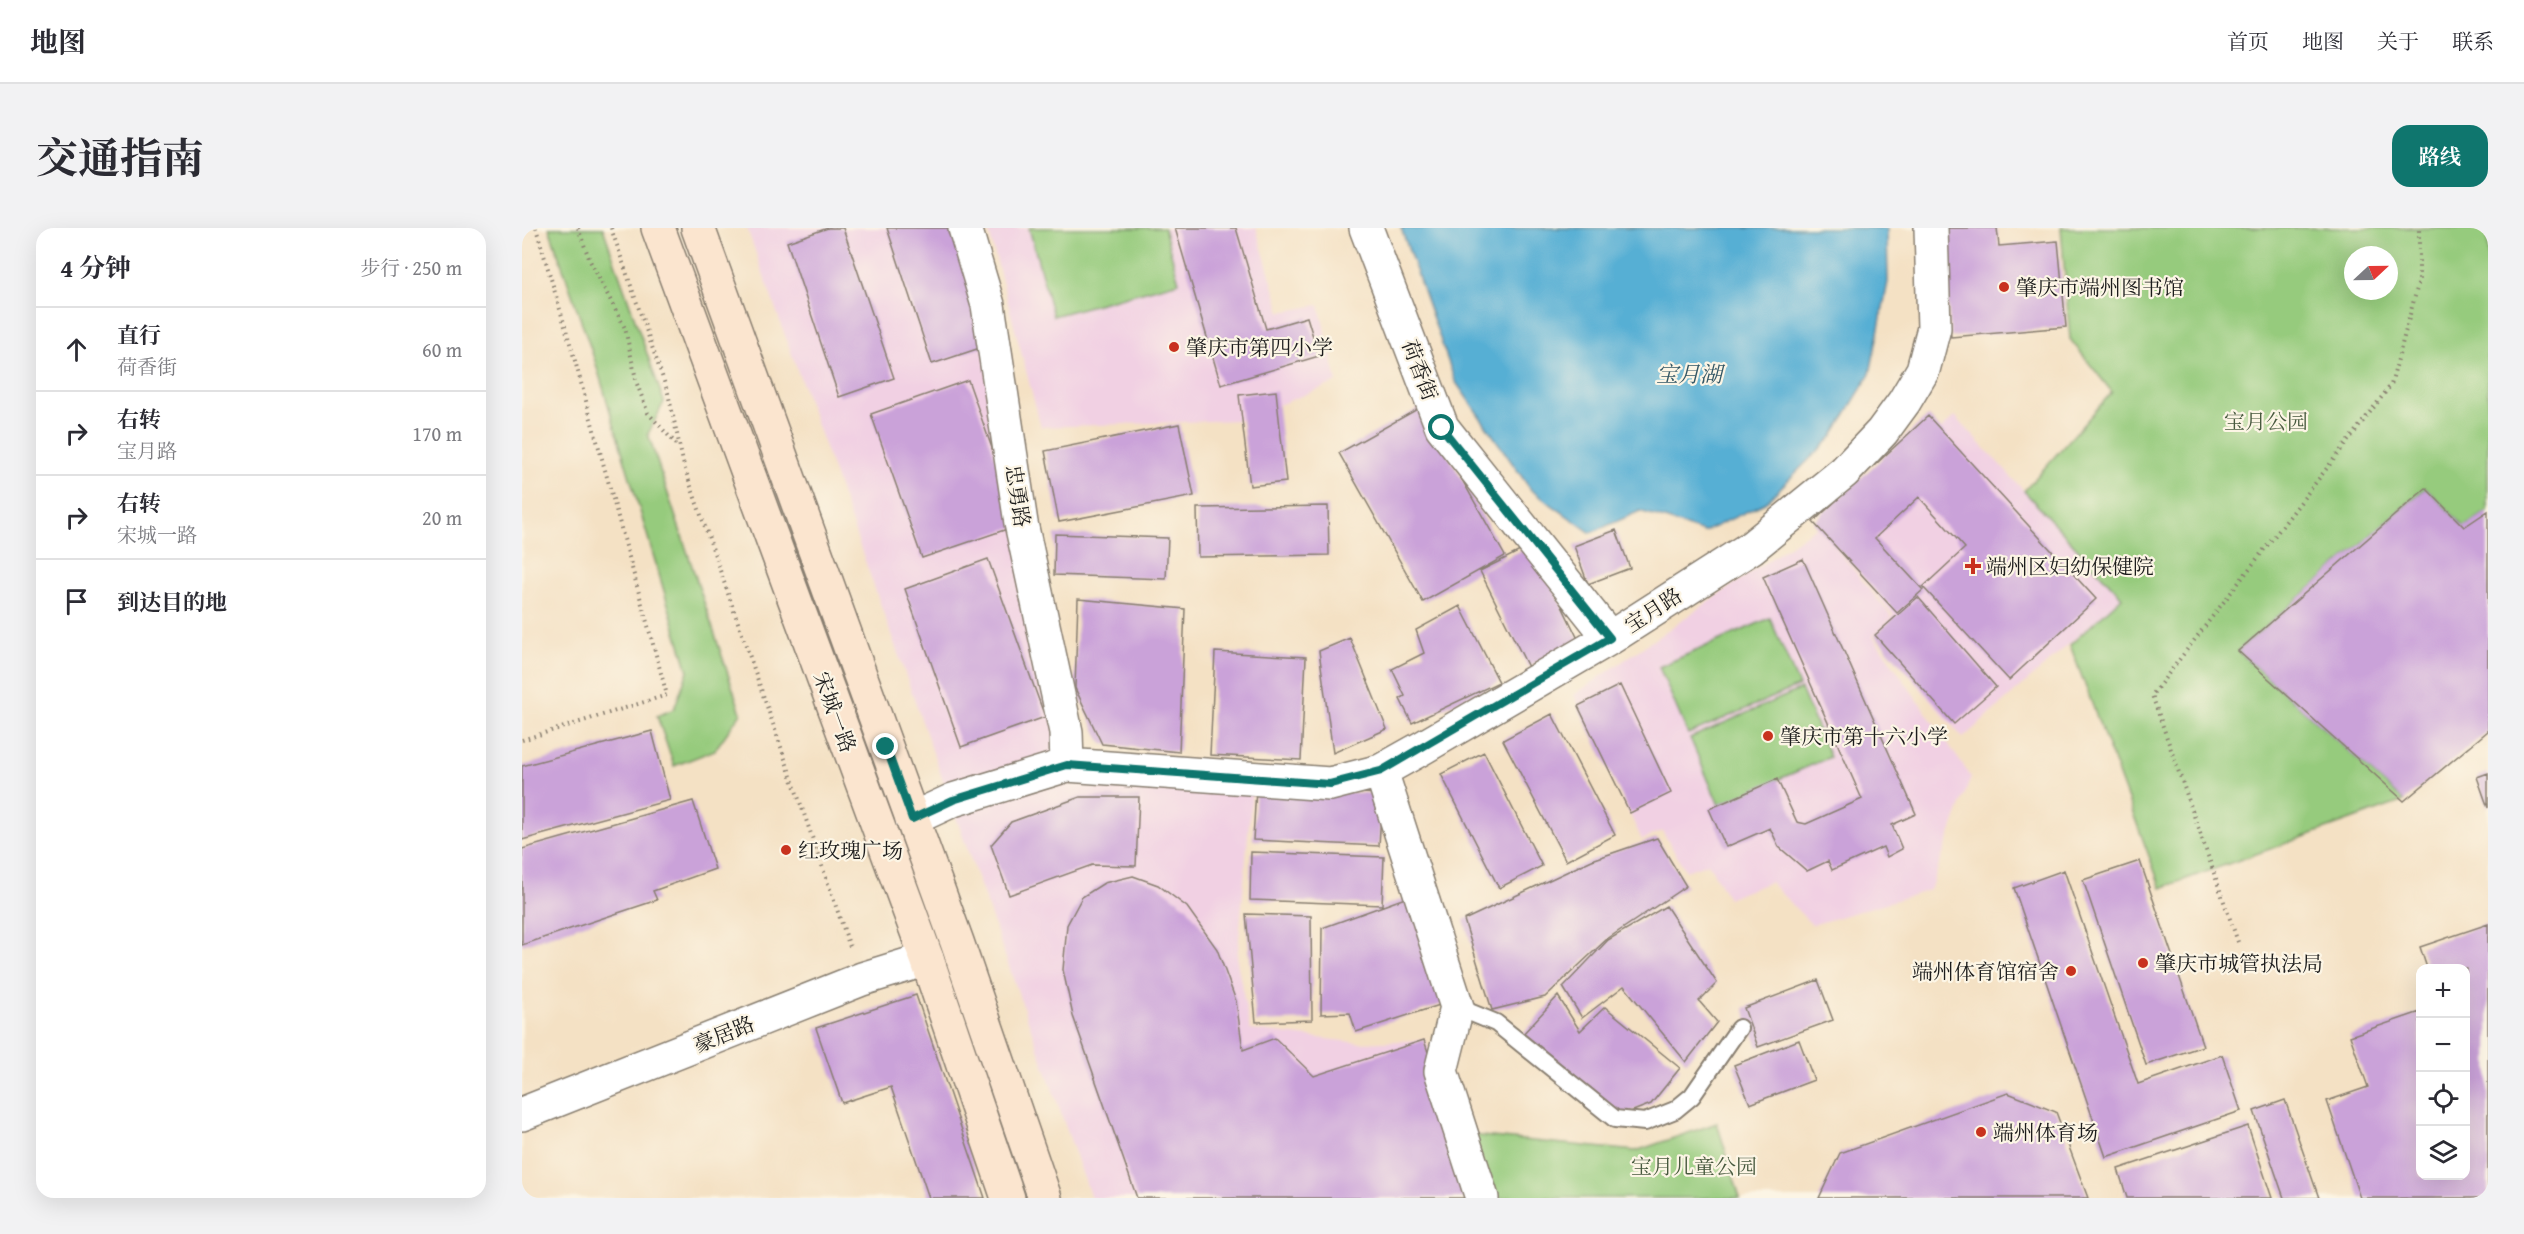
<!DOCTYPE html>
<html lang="zh">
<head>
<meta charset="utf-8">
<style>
	:root { --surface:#fff; --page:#f2f2f3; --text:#2b2b33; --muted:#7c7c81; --line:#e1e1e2; --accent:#0f766e }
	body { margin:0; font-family:"Gentium Book Plus","Noto Serif SC",serif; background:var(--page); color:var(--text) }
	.controls { position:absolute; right:18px; bottom:18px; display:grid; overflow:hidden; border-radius:12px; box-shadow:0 6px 24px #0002 }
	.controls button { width:54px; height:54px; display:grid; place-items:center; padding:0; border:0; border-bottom:2px solid var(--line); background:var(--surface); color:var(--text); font:30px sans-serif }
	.compass { position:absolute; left:1822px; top:18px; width:54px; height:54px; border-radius:50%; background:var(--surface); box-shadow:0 6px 24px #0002; rotate:68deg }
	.stop { position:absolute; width:18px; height:18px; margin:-14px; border:4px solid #0f766e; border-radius:50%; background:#fff }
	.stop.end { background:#0f766e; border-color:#fff; box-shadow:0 2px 6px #0008 }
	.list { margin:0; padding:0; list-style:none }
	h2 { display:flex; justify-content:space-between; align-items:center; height:78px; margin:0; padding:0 24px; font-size:26px }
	h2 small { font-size:20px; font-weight:400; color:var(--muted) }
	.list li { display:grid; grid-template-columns:39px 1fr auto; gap:18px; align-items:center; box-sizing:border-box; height:84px; padding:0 24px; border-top:2px solid var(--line) }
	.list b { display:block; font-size:22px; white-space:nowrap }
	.list p { margin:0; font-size:20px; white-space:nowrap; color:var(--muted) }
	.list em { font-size:20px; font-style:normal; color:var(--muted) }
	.icon { flex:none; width:33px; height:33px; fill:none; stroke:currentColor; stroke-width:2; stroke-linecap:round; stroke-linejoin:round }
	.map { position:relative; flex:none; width:1966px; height:970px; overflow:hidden; border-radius:18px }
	header { display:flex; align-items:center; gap:36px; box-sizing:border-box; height:84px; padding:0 30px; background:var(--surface); border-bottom:2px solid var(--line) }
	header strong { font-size:28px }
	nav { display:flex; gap:33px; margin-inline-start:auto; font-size:21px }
	.intro { display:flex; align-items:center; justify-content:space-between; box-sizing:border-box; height:144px; padding:0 36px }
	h1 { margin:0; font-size:42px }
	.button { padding:15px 27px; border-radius:18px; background:var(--accent); color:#fff; font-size:21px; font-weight:700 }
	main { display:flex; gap:36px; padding:0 36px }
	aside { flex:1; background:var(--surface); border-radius:18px; box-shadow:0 6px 24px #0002 }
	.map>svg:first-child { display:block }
	.built { fill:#f1d0e3 }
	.green { fill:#96cb7d; stroke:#59744c; stroke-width:1.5; fill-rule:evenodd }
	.water { fill:#56afd4; stroke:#396678; stroke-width:1.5 }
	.building { fill:#caa2d9 }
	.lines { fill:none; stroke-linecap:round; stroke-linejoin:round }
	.lane-casing { stroke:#887e70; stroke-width:20 }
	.street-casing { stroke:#887e70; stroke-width:36 }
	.secondary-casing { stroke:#887e70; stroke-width:36 }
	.path { stroke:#887e70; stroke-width:4; stroke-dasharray:1.5 4.5; stroke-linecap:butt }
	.lane { stroke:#fff; stroke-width:16 }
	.street { stroke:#fff; stroke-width:33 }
	.secondary { stroke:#fbe5cf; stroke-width:33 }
	.route { stroke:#0f766e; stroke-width:8 }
	.poi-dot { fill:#c8321e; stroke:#fcf5e5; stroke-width:2 }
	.labels { text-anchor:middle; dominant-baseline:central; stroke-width:4.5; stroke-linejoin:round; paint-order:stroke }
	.poi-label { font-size:21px; fill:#1c1c1c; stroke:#fcf5e5; text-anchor:start }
	.street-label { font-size:21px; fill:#1c1c1c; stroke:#fcf5e5 }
	.park-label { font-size:21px; fill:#47593e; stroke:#fcf5e5 }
	.water-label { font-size:22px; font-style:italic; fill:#335766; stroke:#fcf5e5 }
</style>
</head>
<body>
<header>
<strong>地图</strong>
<nav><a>首页</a><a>地图</a><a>关于</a><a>联系</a></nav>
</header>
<div class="intro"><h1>交通指南</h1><a class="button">路线</a></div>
<main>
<aside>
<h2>4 分钟<small>步行 · 250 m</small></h2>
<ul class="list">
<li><svg class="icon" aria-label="ahead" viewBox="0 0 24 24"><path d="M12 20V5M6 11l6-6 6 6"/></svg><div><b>直行</b><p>荷香街</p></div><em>60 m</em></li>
<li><svg class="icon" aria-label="right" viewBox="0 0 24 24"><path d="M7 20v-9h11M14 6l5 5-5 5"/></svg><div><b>右转</b><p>宝月路</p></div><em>170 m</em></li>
<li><svg class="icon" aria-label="right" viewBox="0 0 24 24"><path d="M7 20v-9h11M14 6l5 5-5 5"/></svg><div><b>右转</b><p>宋城一路</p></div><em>20 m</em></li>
<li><svg class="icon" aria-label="arrive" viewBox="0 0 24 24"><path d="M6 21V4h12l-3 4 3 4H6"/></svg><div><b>到达目的地</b></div></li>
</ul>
</aside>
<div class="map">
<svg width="1966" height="970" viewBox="0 0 1966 970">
	<rect width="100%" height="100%" fill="#fcf5e5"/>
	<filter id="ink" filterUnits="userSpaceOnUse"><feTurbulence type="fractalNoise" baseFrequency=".0167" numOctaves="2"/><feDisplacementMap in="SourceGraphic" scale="12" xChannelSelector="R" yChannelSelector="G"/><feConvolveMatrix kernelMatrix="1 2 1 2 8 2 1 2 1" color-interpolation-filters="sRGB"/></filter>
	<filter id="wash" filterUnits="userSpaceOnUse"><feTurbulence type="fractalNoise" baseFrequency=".008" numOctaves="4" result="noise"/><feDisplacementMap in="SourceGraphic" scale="24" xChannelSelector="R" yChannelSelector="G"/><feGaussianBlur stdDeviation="1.35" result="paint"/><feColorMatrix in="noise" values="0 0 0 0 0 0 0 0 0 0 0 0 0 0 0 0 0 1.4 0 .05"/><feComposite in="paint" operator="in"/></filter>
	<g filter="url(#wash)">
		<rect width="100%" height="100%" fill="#f4e1c4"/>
		<path class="built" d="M225,0H443L545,537L731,551L715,733L728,802L838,815L902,812L919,843L960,970H569Z
			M466,0H734L759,84L797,77L815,154L718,192L519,199Z
			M1433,188L1600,369L1441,510L1353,407L1372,388L1306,307Z
			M1296,298L1370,389L1351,408L1449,549L1408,662L1290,697L1248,654L1206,670L1186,635L1164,643L1140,603L1120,612L1052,467Z"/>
		<path class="green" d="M27,0H81L142,174L126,206L219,485L193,522L152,538L135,488L152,481L166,443L73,133Z
			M507,0H642L657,54L531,88Z
			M1539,0H1966V283L1942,299L1904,260L1716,423L1882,573L1639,660L1548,417L1600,369L1502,263L1590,164L1548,111ZM1831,27H1867V63H1831Z
			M1248,390L1277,458L1166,506L1137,439Z
			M1279,461L1308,529L1197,577L1168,510Z
			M1195,895L1218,970H959L939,906L1114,923Z"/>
		<path class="water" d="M879,0H1365L1366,54L1348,146L1310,209L1243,275L1182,304L1118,283L1069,305L1009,262L933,153Z"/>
		<g id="blocks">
			<path class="building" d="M306,0H321L372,150L317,169L265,14Z
				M365,0H431L470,116L410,136Z
				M653,0H714L744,101L785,89L797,128L699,157Z
				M1419,0H1475L1477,18L1536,13L1544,99L1429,109Z
				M446,152L497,297L400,330L349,186Z
				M754,163L764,254L728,258L717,167Z
				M899,179L983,328L901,374L817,225Z
				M1406,188L1574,371L1487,452L1401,359L1443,320L1397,269L1353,310L1401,362L1375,385L1291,294Z
				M657,196L672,268L537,294L523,223Z
				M1904,260L1942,299L1966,283V503L1882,573L1716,423Z
				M806,278L807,327L676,329L675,280Z
				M1094,302L1108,340L1066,356L1052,318Z
				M533,306L646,310L644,351L532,347Z
				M1010,317L1057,413L1006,439L958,343Z
				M466,331L523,489L439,519L383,361Z
				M1281,331L1394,586L1370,597L1380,621L1365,629L1361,619L1310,642L1306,633L1285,643L1257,619L1248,600L1204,619L1187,581L1255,551L1275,594L1284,596L1340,571L1241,349Z
				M1396,369L1474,459L1432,496L1353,407Z
				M556,371L663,381L657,524L580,516L553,460Z
				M938,378L977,454L890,495L878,471L883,468L870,441L902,425L894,402Z
				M828,410L865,501L811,525L797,423Z
				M693,424L784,429L779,532L688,527Z
				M1098,457L1149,565L1108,585L1056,478Z
				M1030,486L1093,607L1044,633L981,512Z
				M130,503L148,572L0,612V538Z
				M962,524L1020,638L977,660L919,546Z
				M1966,545V580L1955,549Z
				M734,560L860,566L857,618L731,612Z
				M558,569H617L614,638L570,637L487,667L469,617L489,594Z
				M171,573L193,641L131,663L135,672L0,717V621Z
				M1135,610L1164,658L1085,711L1023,769L970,782L942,692L1070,632Z
				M729,624L862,629L860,677L728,672Z
				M1618,633L1681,818L1624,837L1561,652Z
				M1542,642L1616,856L1700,827L1719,883L1584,929L1492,660Z
				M611,648L636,657L665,679L695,721L714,773L721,822L753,810L792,848L902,812L953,970H615L551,788L541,742L545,697L560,669L582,655Z
				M886,669L927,774L834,804L828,785L799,786L800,700Z
				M1144,678L1195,755L1177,773L1195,794L1164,834L1102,758L1060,790L1041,759L1086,712Z
				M724,686L789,688L790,792L734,794Z
				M1966,696V970H1838L1805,873L1846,859L1828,808L1898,784V948H1944V740H1905L1898,719Z
				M1296,752L1311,792L1236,819L1222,780Z
				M394,767L463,970H407L369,859L320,875L294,800Z
				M1036,768L1058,803L1083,779L1158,840L1129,876L1098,888L1000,807Z
				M1277,812L1292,852L1228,876L1212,837Z
				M1486,865L1534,884L1566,970H1297L1318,925Z
				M1763,872L1797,970H1762L1732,883Z
				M1726,898L1750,970H1605L1596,941Z"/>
		</g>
	</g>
	<g filter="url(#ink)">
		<use href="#blocks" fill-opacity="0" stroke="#887e70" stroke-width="1.5"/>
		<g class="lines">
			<defs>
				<path id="lane" d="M935,779L974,795L1093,891L1123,894L1153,882L1170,868L1217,800"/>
				<path id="street" d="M443,0L466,77L499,295L544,504L545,537
					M844,0L920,199L1088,410
					M859,543L935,779L919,843L960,970
					M390,591L431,572L545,537L808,556L859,543L900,520L1088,410L1230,319L1322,244L1360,204L1382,174L1401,142L1412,100L1409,0
					M0,886L340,751L405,731"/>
				<path id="secondary" d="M136,0L405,731L486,970
					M176,0L435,714L523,970"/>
			</defs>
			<use href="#lane" class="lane-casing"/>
			<use href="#street" class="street-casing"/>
			<use href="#secondary" class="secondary-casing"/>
			<path class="path" d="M56,0L68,33L103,100L115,156L126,185L155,217
				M89,0L146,165L162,238L329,722
				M0,512L145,467L50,122L14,0
				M1716,714L1630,467L1869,157L1897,53V0"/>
			<use href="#lane" class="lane"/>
			<use href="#street" class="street"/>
			<use href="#secondary" class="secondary"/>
		</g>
	</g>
	<g class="lines" filter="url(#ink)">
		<path class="route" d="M364,519L390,591L431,572L545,537L808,556L859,543L1088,410L920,200"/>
	</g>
	<g class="poi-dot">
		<circle cx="1482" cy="59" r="6"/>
		<circle cx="652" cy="119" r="6"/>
		<path d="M1448 329h6v6h6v6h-6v6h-6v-6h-6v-6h6z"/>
		<circle cx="1246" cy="508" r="6"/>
		<circle cx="264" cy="622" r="6"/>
		<circle cx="1621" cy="735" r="6"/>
		<circle cx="1549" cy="743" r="6"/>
		<circle cx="1459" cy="904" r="6"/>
	</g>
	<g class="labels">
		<g class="poi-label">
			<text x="1494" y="59">肇庆市端州图书馆</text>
			<text x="664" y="119">肇庆市第四小学</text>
			<text x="1464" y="338">端州区妇幼保健院</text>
			<text x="1258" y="508">肇庆市第十六小学</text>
			<text x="276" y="622">红玫瑰广场</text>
			<text x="1633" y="735">肇庆市城管执法局</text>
			<text x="1537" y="743" text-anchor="end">端州体育馆宿舍</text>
			<text x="1471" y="904">端州体育场</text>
		</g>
		<g class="street-label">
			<text transform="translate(898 142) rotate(69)">荷香街</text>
			<text transform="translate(496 268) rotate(81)">忠勇路</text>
			<text transform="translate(1131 382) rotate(-33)">宝月路</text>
			<text transform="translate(313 484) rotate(70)">宋城一路</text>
			<text transform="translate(202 806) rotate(-22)">豪居路</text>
		</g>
		<g class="park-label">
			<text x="1744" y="193">宝月公园</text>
			<text x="1172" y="938">宝月儿童公园</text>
		</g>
		<g class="water-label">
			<text x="1167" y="146">宝月湖</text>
		</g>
	</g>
</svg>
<div class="controls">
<button>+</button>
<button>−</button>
<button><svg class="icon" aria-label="locate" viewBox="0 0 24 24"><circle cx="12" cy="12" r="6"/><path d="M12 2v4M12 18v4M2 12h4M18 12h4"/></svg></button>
<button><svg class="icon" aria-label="layers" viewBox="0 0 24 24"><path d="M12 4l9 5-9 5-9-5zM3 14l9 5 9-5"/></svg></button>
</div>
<svg class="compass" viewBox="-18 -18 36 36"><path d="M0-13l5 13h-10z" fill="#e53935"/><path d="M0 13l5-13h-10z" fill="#7c7c81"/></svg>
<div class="stop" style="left:920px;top:200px"></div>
<div class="stop end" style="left:364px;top:519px"></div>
</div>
</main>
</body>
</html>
